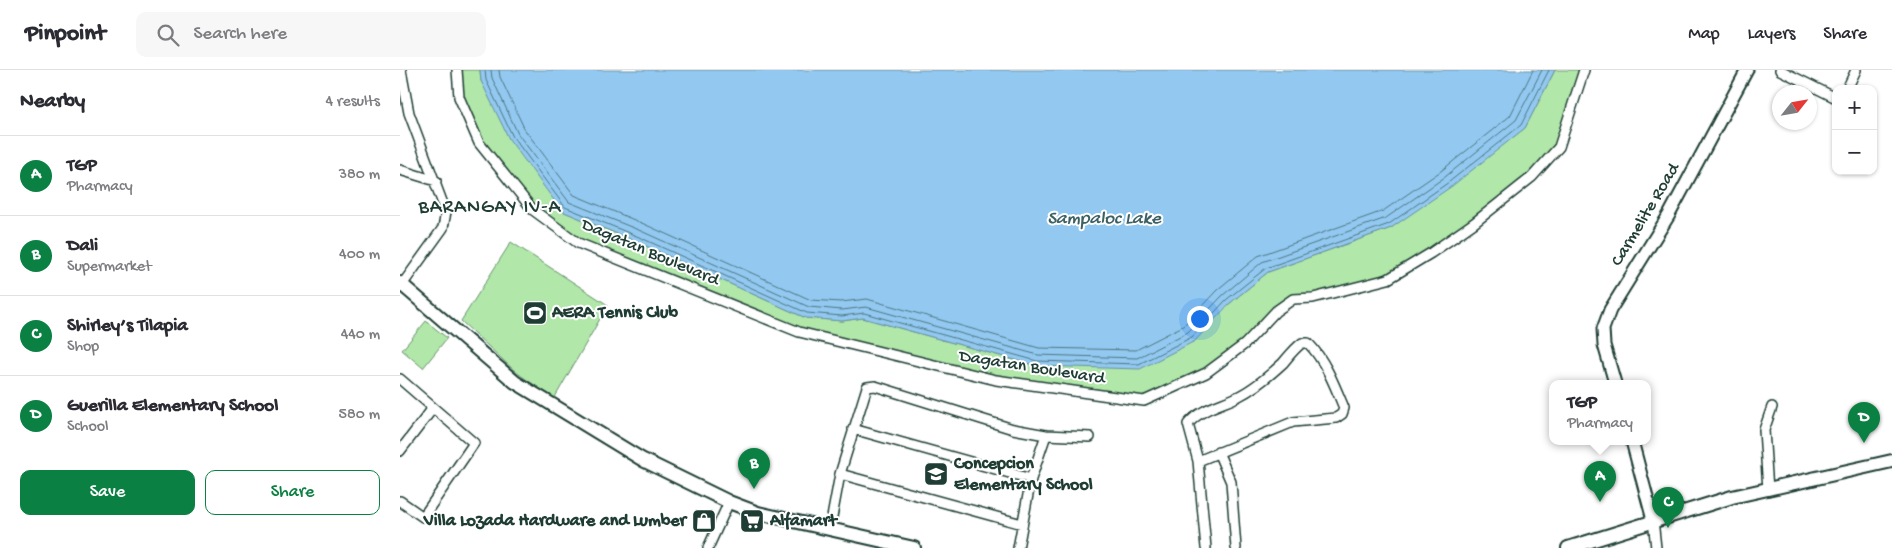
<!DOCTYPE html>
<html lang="en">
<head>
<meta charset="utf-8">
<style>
	:root { --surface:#fff; --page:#f7f7f7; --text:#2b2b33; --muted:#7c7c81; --line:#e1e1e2; --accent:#0b8043 }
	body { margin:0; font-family:"Gochi Hand",sans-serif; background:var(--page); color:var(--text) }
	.controls { position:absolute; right:15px; top:15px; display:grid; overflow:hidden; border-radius:10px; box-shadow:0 1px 4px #0004 }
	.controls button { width:45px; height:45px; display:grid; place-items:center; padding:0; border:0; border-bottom:1px solid var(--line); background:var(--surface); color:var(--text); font:25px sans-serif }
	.compass { position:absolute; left:1372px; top:15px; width:45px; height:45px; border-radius:50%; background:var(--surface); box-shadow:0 1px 4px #0004; rotate:59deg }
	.you { position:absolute; left:799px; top:248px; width:18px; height:18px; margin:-12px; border:4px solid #fff; border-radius:50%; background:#1a73e8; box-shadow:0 0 0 8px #1a73e833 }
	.badge { display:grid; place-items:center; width:32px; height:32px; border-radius:50%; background:var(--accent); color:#fff; font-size:16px; font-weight:700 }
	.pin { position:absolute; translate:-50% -41px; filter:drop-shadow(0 1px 2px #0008) }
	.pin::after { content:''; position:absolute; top:26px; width:18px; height:15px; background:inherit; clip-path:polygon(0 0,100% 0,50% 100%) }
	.popup { position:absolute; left:1149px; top:310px; width:102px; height:65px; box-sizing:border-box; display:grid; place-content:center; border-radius:10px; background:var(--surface); filter:drop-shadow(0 1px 4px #0005); font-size:16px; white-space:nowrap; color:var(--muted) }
	.popup b { font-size:19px; color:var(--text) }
	.popup::after { content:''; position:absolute; left:50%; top:100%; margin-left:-10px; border:10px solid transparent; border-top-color:var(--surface) }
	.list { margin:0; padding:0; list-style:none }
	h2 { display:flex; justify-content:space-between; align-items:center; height:65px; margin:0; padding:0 20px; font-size:21px }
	h2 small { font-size:16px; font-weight:400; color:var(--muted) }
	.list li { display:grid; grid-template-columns:32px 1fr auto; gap:15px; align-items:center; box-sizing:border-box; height:80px; padding:0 20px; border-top:1px solid var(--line) }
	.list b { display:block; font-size:19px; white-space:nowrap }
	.list p { margin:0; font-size:16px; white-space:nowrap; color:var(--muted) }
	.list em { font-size:16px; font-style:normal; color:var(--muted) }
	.actions { display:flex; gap:10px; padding:15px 20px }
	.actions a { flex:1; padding:11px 0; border:1px solid var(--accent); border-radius:10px; text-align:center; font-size:18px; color:var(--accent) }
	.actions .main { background:var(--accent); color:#fff }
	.icon { flex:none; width:28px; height:28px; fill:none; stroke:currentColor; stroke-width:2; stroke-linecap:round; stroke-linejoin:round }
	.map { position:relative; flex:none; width:1492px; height:478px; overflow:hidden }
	header { display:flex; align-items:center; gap:30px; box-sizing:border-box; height:70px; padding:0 25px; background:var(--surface); border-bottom:1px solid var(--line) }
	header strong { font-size:24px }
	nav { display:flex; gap:28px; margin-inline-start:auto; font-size:18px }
	.search { width:350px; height:45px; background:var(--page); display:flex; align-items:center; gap:12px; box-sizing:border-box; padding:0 18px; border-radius:10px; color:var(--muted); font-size:19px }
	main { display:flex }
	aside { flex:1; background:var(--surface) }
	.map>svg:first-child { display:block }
	.green { fill:#b1e7a9; stroke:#68926e }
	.water { fill:#93c9f1; stroke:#6591a5 }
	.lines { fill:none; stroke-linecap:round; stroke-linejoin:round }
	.shore { stroke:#4d7580; stroke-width:1 }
	.minor-casing { stroke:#1f3d34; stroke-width:12 }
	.tertiary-casing { stroke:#1f3d34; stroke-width:15 }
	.secondary-casing { stroke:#1f3d34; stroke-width:16 }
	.minor { stroke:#fff; stroke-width:9 }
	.tertiary { stroke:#fff; stroke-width:11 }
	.secondary { stroke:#fff; stroke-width:12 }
	.labels { text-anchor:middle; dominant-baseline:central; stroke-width:4; stroke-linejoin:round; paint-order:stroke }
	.street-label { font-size:18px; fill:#1f3d34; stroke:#fff }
	.poi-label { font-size:18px; font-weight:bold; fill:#1f3d34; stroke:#fff; text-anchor:start }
	.water-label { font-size:19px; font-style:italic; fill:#3c6063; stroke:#fff }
	.quarter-label { font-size:20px; letter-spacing:1px; fill:#1f3d34; stroke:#fff }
</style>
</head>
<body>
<header>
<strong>Pinpoint</strong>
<div class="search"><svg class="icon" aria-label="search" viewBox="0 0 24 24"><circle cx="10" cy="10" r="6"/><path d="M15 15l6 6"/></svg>Search here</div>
<nav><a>Map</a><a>Layers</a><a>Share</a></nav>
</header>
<main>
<aside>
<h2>Nearby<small>4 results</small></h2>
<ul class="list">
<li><span class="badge">A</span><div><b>TGP</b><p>Pharmacy</p></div><em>380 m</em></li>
<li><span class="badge">B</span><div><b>Dali</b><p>Supermarket</p></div><em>400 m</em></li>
<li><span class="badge">C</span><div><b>Shirley’s Tilapia</b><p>Shop</p></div><em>440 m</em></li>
<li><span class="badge">D</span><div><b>Guerilla Elementary School</b><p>School</p></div><em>580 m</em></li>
</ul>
<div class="actions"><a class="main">Save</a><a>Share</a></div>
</aside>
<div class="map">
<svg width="1492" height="478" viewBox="0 0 1492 478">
	<rect width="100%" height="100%" fill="#fff"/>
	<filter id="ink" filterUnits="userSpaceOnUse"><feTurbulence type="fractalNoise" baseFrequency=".02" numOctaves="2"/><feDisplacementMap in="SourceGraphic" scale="10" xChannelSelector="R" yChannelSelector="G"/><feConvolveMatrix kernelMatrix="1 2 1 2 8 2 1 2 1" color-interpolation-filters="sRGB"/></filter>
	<g filter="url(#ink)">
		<path class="green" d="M57,0H80L81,11L162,141L237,172L406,248L442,251L463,248L637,296L829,234L868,202L991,158L1125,58L1155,0H1184L1159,77L1132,107L988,209L893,229L806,303L744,331L596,310L399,262L178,173L133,140L79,73L59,27Z
			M111,172L208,235L154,329L116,302L61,251Z
			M26,251L47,268L23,298L2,280Z"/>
		<path class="water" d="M80,0H1155L1125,58L1052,116L991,158L868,202L829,234L795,271L740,299L637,296L463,248L442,251L406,248L237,172L162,141L109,69L81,11Z"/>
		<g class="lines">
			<path class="shore" d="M85,0L86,10L113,67L165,137L239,167L407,243L442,246L464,243L637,291L739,294L792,267L826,230L866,198L989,154L1049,112L1121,55L1149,0
				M91,0L92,8L118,64L169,132L241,161L409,237L442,240L466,237L638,285L737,288L788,262L822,226L862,192L986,148L1045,107L1116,50L1142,0
				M99,0L100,7L125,60L174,125L244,154L411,230L441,232L467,229L639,278L736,280L783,256L817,220L858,186L983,141L1041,101L1110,46L1133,0"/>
			<defs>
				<path id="minor" d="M1,0L9,43L46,142L43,158L2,215
					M57,0L59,27L79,73L133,140L178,173L399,262L596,310L744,331L806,303L845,274L876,241L893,229L913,228L988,209L1031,183L1074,153L1132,107L1159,77L1184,0
					M1380,0L1436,28
					M1447,19L1456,0
					M0,100L36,111
					M0,309L74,373L23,447L0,431
					M453,359L631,409
					M0,381L33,338
					M818,382L831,412L836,478
					M798,391L893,352L936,348L942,344L944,338C935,316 925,290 908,273H902C894,279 889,286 883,293C870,305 855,318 839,326C822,335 801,338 788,354L798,391L806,478
					M440,404L622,454
					M1368,420L1364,360L1372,337
					M1253,450L1256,478
					M430,458L440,404L467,317L475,316L613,359L646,365L690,367
					M308,478L329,432
					M618,478L631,409L646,365"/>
				<path id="tertiary" d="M1215,313L1204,275L1203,259L1210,240L1269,145L1347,0
					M1232,371L1253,450"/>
				<path id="secondary" d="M0,213L115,312L243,390L329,432L358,443L514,478
					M1168,478L1332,427L1492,391"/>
			</defs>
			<use href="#minor" class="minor-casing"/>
			<use href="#tertiary" class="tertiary-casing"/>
			<use href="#secondary" class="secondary-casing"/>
			<use href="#minor" class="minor"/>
			<use href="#tertiary" class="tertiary"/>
			<use href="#secondary" class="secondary"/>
		</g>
	</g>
	<defs>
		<symbol id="stadium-square" viewBox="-11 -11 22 22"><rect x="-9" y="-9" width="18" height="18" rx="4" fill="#1f3d34" stroke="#fff"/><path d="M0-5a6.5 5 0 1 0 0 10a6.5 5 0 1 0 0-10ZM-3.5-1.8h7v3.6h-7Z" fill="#fff"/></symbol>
		<symbol id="school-square" viewBox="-11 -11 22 22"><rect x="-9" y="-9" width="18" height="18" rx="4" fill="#1f3d34" stroke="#fff"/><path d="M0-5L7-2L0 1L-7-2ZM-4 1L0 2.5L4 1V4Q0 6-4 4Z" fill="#fff"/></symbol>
		<symbol id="shop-square" viewBox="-11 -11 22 22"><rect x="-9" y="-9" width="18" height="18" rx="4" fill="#1f3d34" stroke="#fff"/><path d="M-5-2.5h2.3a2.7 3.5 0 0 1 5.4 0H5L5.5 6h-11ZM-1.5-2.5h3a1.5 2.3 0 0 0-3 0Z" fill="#fff"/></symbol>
		<symbol id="supermarket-square" viewBox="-11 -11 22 22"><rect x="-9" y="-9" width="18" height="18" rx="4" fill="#1f3d34" stroke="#fff"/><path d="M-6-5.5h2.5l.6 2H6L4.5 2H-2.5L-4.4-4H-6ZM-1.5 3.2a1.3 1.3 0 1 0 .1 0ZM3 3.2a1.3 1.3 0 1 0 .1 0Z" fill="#fff"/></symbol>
	</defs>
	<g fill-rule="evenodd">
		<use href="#stadium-square" x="121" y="229" width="28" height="28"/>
		<use href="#school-square" x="522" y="390" width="28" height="28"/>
		<use href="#shop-square" x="290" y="437" width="28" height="28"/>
		<use href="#supermarket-square" x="338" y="437" width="28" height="28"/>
	</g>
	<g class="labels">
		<g class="street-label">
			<text transform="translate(1246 145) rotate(-59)">Carmelite Road</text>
			<text transform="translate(250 183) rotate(23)">Dagatan Boulevard</text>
			<text transform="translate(632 298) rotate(9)">Dagatan Boulevard</text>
		</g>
		<g class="poi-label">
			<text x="152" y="243">AERA Tennis Club</text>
			<text x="554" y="394">Concepcion<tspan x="554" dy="21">Elementary School</tspan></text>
			<text x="286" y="451" text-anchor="end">Villa Lozada Hardware and Lumber</text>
			<text x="370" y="451">Alfamart</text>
		</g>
		<g class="water-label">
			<text x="704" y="149">Sampaloc Lake</text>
		</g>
		<g class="quarter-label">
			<text x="90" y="138">BARANGAY IV-A</text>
		</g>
	</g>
</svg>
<div class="controls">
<button>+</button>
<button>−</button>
</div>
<svg class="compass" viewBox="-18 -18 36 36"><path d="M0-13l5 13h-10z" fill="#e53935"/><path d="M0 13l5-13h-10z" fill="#7c7c81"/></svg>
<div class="you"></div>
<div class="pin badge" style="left:1200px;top:432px">A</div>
<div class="popup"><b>TGP</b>Pharmacy</div>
<div class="pin badge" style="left:354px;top:419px">B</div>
<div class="pin badge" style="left:1268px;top:458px">C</div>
<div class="pin badge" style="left:1464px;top:373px">D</div>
</div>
</main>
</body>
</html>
